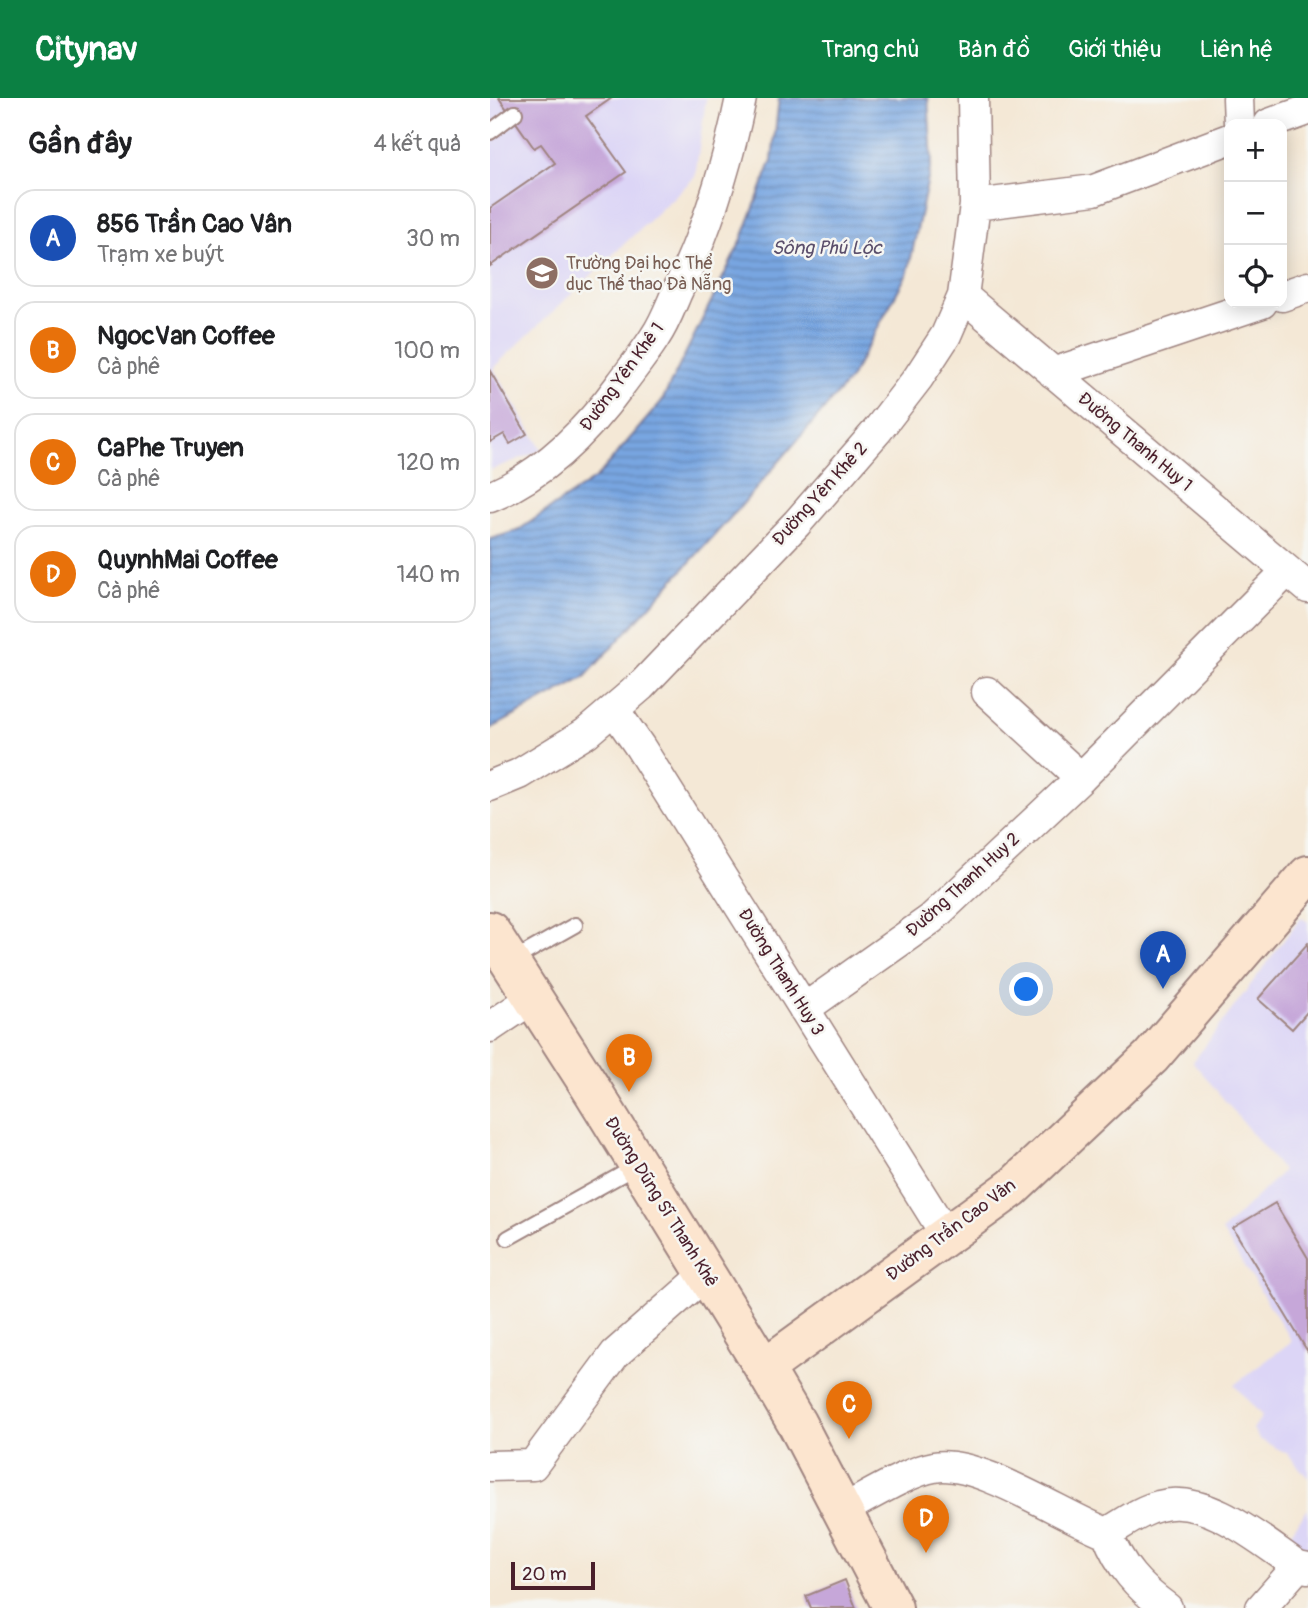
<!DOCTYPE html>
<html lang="vi">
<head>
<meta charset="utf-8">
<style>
	:root { --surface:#fff; --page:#f6f6f6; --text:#202124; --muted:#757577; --line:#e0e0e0; --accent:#0b8043 }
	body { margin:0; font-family:Pangolin,sans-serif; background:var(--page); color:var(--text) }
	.controls { position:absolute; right:21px; top:21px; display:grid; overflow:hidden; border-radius:14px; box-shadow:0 4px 18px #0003 }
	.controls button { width:63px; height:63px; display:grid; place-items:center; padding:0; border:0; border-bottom:2px solid var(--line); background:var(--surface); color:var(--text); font:35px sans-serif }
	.scale { position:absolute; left:21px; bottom:18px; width:84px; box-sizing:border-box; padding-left:7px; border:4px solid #4a1f2b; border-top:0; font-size:19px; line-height:24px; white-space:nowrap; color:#4a1f2b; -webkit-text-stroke:5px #f6f6f2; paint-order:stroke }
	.you { position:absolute; left:537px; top:892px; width:24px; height:24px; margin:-18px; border:5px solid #fff; border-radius:50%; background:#1a73e8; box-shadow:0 0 0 10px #1a73e833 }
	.badge { display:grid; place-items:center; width:46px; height:46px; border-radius:50%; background:var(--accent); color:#fff; font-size:23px; font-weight:700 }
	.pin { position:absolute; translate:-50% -58px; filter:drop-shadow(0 2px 4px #0008) }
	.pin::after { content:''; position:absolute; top:37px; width:24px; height:21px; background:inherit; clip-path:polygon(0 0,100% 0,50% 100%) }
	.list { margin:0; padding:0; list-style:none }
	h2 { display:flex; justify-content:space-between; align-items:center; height:91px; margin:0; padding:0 28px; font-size:30px }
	h2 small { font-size:23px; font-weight:400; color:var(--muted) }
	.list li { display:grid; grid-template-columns:46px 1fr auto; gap:21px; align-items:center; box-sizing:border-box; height:98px; margin:0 14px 14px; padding:0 14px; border:2px solid var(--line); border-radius:21px }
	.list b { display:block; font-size:26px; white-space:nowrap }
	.list p { margin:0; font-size:23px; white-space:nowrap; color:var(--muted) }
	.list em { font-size:23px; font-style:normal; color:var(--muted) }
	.icon { flex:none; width:38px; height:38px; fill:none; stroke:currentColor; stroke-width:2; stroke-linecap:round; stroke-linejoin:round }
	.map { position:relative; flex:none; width:818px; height:1510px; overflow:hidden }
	header { display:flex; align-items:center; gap:42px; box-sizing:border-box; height:98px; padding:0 35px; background:var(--accent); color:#fff }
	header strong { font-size:33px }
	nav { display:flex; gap:38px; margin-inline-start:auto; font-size:24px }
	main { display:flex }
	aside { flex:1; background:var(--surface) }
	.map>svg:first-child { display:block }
	.built { fill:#dcd5f6 }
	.water { fill:url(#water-rules); stroke:#616286; stroke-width:2 }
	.building { fill:#c6a7d9 }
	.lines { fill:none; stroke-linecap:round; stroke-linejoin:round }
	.lane-casing { stroke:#9f8480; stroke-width:18 }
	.street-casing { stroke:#9f8480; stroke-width:33 }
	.secondary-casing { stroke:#9f8480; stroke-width:42 }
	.lane { stroke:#fff; stroke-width:14 }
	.street { stroke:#fff; stroke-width:30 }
	.secondary { stroke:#fce5cf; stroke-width:38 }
	.labels { text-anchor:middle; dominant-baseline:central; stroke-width:5; stroke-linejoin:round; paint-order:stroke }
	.education-label { font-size:18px; fill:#785e54; stroke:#f6f6f2; text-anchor:start }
	.street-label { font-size:18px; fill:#4a1f2b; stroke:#f6f6f2 }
	.water-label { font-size:19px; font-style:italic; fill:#5a4e6b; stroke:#f6f6f2 }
</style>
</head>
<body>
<header>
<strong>Citynav</strong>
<nav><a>Trang chủ</a><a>Bản đồ</a><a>Giới thiệu</a><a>Liên hệ</a></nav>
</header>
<main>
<aside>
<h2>Gần đây<small>4 kết quả</small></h2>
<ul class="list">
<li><span class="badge" style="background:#1a4fb4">A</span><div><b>856 Trần Cao Vân</b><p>Trạm xe buýt</p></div><em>30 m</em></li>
<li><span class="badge" style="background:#e8710a">B</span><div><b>NgocVan Coffee</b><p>Cà phê</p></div><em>100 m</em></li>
<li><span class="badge" style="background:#e8710a">C</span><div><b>CaPhe Truyen</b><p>Cà phê</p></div><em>120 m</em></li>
<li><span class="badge" style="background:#e8710a">D</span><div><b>QuynhMai Coffee</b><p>Cà phê</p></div><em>140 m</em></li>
</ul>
</aside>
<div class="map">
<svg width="818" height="1510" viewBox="0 0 818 1510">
	<defs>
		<pattern id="water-rules" width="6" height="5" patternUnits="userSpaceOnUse" patternTransform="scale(1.75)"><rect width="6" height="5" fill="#78a6e1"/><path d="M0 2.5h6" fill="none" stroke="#6487b7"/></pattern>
	</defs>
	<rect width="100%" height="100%" fill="#f6f6f2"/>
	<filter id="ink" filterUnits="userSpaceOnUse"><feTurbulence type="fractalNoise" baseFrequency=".0143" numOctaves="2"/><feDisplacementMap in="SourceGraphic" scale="14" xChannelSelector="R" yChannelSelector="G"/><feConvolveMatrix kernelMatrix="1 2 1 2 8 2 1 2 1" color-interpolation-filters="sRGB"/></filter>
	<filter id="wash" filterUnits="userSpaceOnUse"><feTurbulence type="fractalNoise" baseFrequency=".00686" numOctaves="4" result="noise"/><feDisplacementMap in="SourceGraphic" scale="28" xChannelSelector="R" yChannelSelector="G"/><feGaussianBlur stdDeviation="1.57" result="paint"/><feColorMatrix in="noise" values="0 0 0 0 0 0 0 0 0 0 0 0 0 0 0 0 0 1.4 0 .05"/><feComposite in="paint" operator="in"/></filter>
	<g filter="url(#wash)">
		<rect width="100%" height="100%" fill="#f4e8d6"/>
		<path class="built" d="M0,0H216L205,79L3,270L52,352L0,372Z
			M811,819L818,824V1380L798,1356L769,1341L763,1331L772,1318L744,1287L802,1243L732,1133L793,1073L703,964Z
			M818,1410V1454L792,1447Z"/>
		<path class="water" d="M289,0H438L442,62L418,174L360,281L251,408L94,580L0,631V441L27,433L107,379L172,303L251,143L282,62Z"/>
		<g id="blocks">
			<path class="building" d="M9,0H122L96,18L136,74L0,168V110L65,65L51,46L44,50Z
				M0,273L37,336L20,346L14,336L0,344Z
				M818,845V913L802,931L768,901Z
				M785,1105L818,1160V1254L743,1130Z
				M355,1482L366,1510H321L316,1498Z"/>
		</g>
	</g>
	<g filter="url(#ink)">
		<use href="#blocks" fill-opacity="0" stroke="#9f8480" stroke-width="2"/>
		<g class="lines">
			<defs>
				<path id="lane" d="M0,34L25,15
					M21,863L85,827
					M18,1140L147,1068"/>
				<path id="street" d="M748,0L749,26
					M779,26L818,12
					M485,107L604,92L739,41
					M473,198L818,490
					M792,198L818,189
					M563,275L772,205
					M0,399C55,376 97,333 131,286C142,271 155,255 165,239C174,226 180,210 186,196C217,133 237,69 251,0
					M497,594L591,680
					M125,613L150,649L456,1137
					M0,688L29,676L96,635L151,588L307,425L387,333L428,280L456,237L473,198L485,107L483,0
					M314,911L441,821L591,680L797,473
					M0,929L43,900
					M0,1368L43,1367L125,1256L216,1176
					M352,1412C376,1400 419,1373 444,1369C486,1360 574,1419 617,1435C633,1426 651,1412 669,1408C716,1395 771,1443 808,1468L818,1470
					M617,1435C630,1469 648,1489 677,1510
					M771,1510L808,1468"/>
				<path id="secondary" d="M0,833L104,995L274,1270L307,1326L403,1510
					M274,1270L522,1090L661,959L818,777"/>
			</defs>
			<use href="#lane" class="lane-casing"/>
			<use href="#street" class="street-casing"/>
			<use href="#secondary" class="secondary-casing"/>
			<use href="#lane" class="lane"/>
			<use href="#street" class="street"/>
			<use href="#secondary" class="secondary"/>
		</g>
	</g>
	<defs>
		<symbol id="school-disc" viewBox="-11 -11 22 22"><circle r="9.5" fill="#8d6e63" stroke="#f6f6f2"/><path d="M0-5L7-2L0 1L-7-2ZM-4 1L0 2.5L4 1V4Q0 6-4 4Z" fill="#fff"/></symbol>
	</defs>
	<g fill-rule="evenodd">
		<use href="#school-disc" x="33" y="156" width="38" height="38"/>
	</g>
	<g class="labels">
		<g class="education-label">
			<text x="76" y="165">Trường Đại học Thể<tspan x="76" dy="21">dục Thể thao Đà Nẵng</tspan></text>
		</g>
		<g class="street-label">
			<text transform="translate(132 279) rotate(-54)">Đường Yên Khê 1</text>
			<text transform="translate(645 344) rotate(40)">Đường Thanh Huy 1</text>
			<text transform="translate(330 396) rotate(-48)">Đường Yên Khê 2</text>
			<text transform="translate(473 787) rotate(-42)">Đường Thanh Huy 2</text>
			<text transform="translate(291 874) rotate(58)">Đường Thanh Huy 3</text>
			<text transform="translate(171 1104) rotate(58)">Đường Dũng Sĩ Thanh Khê</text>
			<text transform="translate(461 1132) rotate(-37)">Đường Trần Cao Vân</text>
		</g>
		<g class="water-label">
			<text x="337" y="150">Sông Phú Lộc</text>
		</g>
	</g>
</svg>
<div class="controls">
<button>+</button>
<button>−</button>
<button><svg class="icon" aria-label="locate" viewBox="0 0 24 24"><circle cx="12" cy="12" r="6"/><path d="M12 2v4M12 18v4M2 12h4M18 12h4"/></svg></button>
</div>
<div class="scale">20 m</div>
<div class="you"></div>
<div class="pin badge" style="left:673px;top:891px;background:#1a4fb4">A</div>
<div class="pin badge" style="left:139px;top:994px;background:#e8710a">B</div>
<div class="pin badge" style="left:359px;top:1341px;background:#e8710a">C</div>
<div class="pin badge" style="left:436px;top:1455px;background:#e8710a">D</div>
</div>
</main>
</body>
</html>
